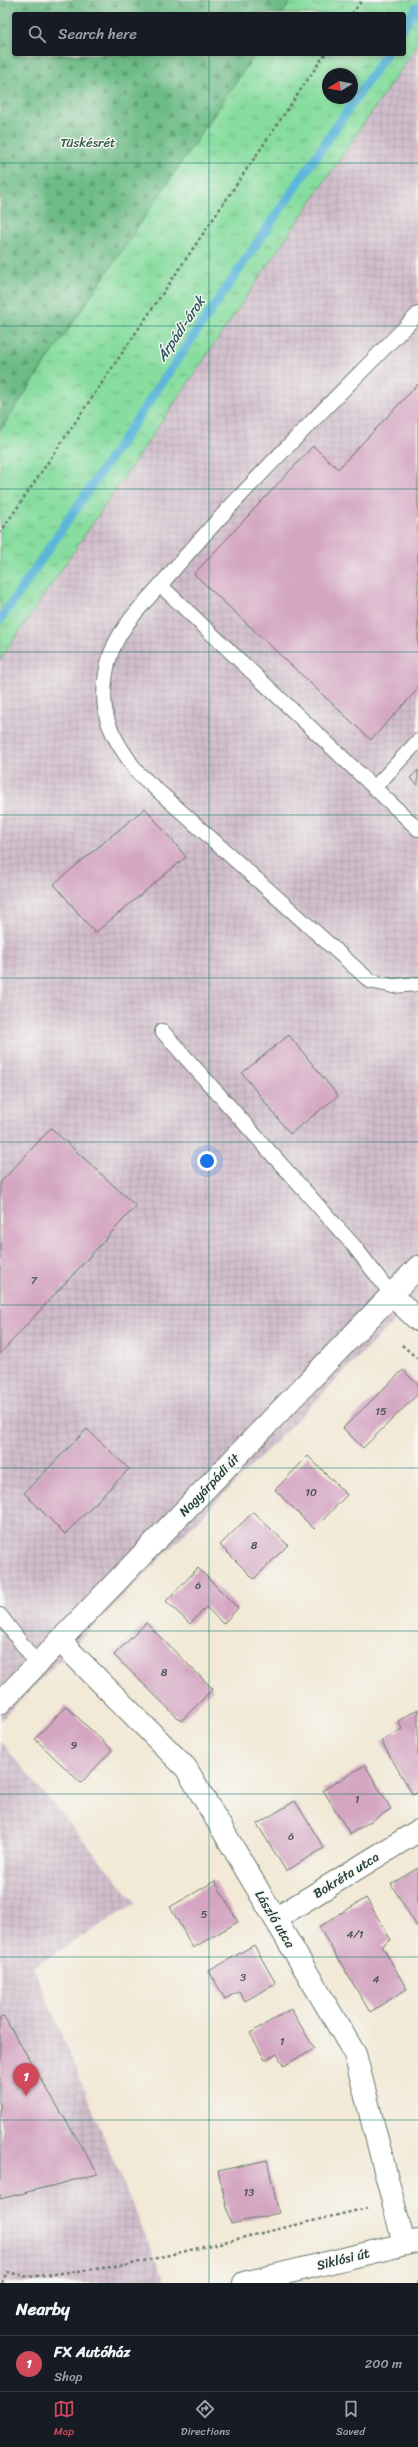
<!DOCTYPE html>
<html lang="en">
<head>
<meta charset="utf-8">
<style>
	:root { --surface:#171b24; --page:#20242c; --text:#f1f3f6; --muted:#9ea1a6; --line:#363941; --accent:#d1495b }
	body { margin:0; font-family:Sriracha,sans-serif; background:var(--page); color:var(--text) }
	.compass { position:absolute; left:322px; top:68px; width:36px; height:36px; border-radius:50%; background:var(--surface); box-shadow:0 2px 6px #0003; rotate:260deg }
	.you { position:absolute; left:207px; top:1161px; width:14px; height:14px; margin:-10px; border:3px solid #fff; border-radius:50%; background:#1a73e8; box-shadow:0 0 0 6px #1a73e833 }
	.badge { display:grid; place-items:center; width:26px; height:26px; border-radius:50%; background:var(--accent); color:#fff; font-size:13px; font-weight:700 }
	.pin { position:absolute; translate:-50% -33px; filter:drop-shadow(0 1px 2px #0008) }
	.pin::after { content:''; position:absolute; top:21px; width:14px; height:12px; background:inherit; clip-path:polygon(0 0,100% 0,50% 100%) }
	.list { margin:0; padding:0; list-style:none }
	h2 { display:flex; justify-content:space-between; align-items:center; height:52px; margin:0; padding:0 16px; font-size:17px }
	h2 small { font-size:13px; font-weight:400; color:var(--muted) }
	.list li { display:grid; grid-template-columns:26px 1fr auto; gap:12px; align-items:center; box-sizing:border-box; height:56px; padding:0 16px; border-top:1px solid var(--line) }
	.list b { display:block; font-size:15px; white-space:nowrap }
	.list p { margin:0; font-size:13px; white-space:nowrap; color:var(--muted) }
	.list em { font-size:13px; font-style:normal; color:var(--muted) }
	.icon { flex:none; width:22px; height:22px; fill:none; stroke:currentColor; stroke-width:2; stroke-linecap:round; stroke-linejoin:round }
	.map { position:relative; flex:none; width:418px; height:2283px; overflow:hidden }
	.search { position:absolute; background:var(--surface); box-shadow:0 2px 6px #0003; left:12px; right:12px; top:12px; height:44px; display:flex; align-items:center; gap:10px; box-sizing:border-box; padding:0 14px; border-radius:4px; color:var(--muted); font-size:15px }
	.sheet { height:108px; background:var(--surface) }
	nav { display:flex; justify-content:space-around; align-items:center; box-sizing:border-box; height:56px; border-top:1px solid var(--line); background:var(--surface); font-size:11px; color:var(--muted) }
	nav a { display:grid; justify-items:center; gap:2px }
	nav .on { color:var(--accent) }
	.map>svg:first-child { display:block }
	.industrial { fill:url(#industrial-grid) }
	.grass { fill:url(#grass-tufts); stroke:#538d6a; fill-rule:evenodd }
	.forest { fill:url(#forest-firs); stroke:#467c5d }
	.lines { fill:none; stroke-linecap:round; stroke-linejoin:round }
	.stream { stroke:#5cb6da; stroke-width:9 }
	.building { fill:#d4a6c2 }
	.service-casing { stroke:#69796d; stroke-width:16 }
	.minor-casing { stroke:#69796d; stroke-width:24 }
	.primary-casing { stroke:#69796d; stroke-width:24 }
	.path { stroke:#69796d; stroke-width:2.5; stroke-dasharray:3 3; stroke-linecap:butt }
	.service { stroke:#fff; stroke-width:14 }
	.minor { stroke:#fff; stroke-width:22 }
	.primary { stroke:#fff; stroke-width:22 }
	.grid { fill:none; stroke:#0f766e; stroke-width:1; stroke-opacity:0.55 }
	.labels { text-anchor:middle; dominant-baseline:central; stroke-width:3; stroke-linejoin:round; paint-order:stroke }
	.number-label { font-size:11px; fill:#4c5758 }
	.park-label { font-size:13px; fill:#345d49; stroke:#f6f6f2 }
	.street-label { font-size:13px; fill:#1f3d34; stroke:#f6f6f2 }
	.water-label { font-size:14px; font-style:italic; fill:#2e5b5e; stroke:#f6f6f2 }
</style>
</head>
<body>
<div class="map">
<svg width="418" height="2283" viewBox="0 0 418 2283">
	<defs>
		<pattern id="industrial-grid" width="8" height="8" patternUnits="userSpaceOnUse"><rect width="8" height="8" fill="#d1bdcb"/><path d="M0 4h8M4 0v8" fill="none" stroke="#b3a3af"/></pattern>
		<pattern id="grass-tufts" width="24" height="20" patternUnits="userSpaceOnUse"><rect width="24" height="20" fill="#87dd9f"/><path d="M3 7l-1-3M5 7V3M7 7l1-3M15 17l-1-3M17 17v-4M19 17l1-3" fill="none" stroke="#6eb482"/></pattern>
		<pattern id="forest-firs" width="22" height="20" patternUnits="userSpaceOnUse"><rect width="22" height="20" fill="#6dbc86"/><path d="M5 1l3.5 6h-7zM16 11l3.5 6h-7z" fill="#599a6e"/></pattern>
	</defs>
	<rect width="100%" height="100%" fill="#f6f6f2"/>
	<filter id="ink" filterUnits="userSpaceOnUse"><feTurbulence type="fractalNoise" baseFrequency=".025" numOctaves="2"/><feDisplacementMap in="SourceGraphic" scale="8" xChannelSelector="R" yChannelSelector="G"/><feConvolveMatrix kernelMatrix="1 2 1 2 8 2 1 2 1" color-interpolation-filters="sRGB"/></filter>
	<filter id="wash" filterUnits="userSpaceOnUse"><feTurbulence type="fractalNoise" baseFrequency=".012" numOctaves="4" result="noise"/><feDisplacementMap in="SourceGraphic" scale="16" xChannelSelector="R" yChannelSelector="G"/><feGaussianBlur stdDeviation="0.9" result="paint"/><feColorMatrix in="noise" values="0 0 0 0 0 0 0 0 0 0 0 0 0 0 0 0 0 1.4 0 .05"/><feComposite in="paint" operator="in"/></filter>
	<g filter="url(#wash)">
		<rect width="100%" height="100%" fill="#f2e9d6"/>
		<path class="industrial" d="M418,44V1297L0,1721V660Z
			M0,1741L136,1903L33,1967L165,2283H0Z"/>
		<path class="grass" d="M292,0H418V44L0,660V430L255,54H404V14H282ZM328,74H352V98H328Z"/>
		<path class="forest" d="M0,0H292L282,14H14V54H255L0,430Z"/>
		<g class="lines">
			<path class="stream" d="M404,27L418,6
				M0,620L386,54"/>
		</g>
		<g id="blocks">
			<path class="building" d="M418,384V689L371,740L194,574L313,446L338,469Z
				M418,770V785L410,778Z
				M145,808L186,857L95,933L54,884Z
				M289,1035L338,1096L290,1134L242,1073Z
				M51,1128L136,1206L0,1354V1183Z
				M403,1370L418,1385V1394L363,1448L343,1428Z
				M87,1429L129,1469L65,1534L24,1493Z
				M308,1456L347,1495L314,1529L275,1490Z
				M253,1512L288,1545L254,1579L220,1545Z
				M198,1568L238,1608L223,1624L206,1607L190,1624L166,1601Z
				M146,1623L213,1689L181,1721L114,1655Z
				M66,1706L112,1750L81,1783L35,1739Z
				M418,1709V1792L413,1795L381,1741L402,1729L398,1721Z
				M365,1765L391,1809L350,1834L323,1790Z
				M295,1801L324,1848L286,1871L257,1824Z
				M418,1868V1928L391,1884Z
				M215,1881L238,1922L193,1948L170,1907Z
				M366,1898L391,1940L382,1946L407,1989L370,2012L319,1927Z
				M254,1945L276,1984L245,2001L239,1991L225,1999L209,1971Z
				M291,2009L314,2048L284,2066L277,2054L265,2060L250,2033Z
				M4,2017L98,2174L0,2199V2018Z
				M267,2160L279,2213L231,2224L218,2171Z"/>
		</g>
	</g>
	<g filter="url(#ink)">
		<use href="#blocks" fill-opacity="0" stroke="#69796d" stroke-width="1"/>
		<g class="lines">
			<defs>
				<path id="service" d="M418,314C334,400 247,484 169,575C147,601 116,628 108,663C97,714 109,731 137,772L370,981L393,986L418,984
					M160,585L418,829
					M374,788L418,741
					M162,1031L354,1246L392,1295
					M0,1615L37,1664"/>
				<path id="minor" d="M392,1295L418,1320
					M60,1641L186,1768L355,2054L404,2244
					M0,1703L418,1267
					M275,1919L418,1831"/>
				<path id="primary" d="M244,2283L418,2241"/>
			</defs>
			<use href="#service" class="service-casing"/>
			<use href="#minor" class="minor-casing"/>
			<use href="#primary" class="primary-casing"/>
			<path class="path" d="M352,14L362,0
				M0,533L325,54
				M402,1345L418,1359
				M2,2283L7,2272L29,2277L127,2265L367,2208
				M417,2283H418"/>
			<use href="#service" class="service"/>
			<use href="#minor" class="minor"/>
			<use href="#primary" class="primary"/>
		</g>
	</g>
	<path class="grid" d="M209,0V14M209,54V2283M0,163H418M0,326H418M0,489H418M0,652H418M0,815H418M0,978H418M0,1142H418M0,1305H418M0,1468H418M0,1631H418M0,1794H418M0,1957H418M0,2120H418"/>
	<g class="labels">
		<g class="number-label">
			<text x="34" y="1280">7</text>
			<text x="381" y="1411">15</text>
			<text x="311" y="1492">10</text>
			<text x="254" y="1545">8</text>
			<text x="198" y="1585">6</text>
			<text x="164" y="1672">8</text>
			<text x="74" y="1745">9</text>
			<text x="357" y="1799">1</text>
			<text x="291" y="1836">6</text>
			<text x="204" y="1914">5</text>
			<text x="355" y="1934">4/1</text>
			<text x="243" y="1977">3</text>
			<text x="376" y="1979">4</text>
			<text x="282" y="2041">1</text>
			<text x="249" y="2192">13</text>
		</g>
		<g class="park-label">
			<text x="88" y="142">Tüskésrét</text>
		</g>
		<g class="street-label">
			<text transform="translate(209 1485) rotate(-46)">Nagyárpádi út</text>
			<text transform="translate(346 1875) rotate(-32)">Bokréta utca</text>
			<text transform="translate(275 1919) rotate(59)">László utca</text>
			<text transform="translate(343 2259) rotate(-14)">Siklósi út</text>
		</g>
		<g class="water-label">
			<text transform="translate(181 329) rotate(-56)">Árpádi-árok</text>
		</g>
	</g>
</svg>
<svg class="compass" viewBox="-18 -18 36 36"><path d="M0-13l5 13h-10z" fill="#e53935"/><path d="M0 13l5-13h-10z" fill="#9ea1a6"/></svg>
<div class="you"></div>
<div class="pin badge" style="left:26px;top:2096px">1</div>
<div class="search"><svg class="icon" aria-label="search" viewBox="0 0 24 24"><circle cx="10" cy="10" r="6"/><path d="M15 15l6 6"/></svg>Search here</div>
</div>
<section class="sheet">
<h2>Nearby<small></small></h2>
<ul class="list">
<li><span class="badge">1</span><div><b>FX Autóház</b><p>Shop</p></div><em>200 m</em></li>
</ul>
</section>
<nav>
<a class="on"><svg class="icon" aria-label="map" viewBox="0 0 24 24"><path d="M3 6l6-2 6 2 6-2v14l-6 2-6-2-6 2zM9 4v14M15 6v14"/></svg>Map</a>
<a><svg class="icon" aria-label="directions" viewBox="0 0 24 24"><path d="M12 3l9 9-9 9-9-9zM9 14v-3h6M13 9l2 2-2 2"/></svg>Directions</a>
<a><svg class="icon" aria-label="saved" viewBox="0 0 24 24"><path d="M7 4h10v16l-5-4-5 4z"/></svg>Saved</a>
</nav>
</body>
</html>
